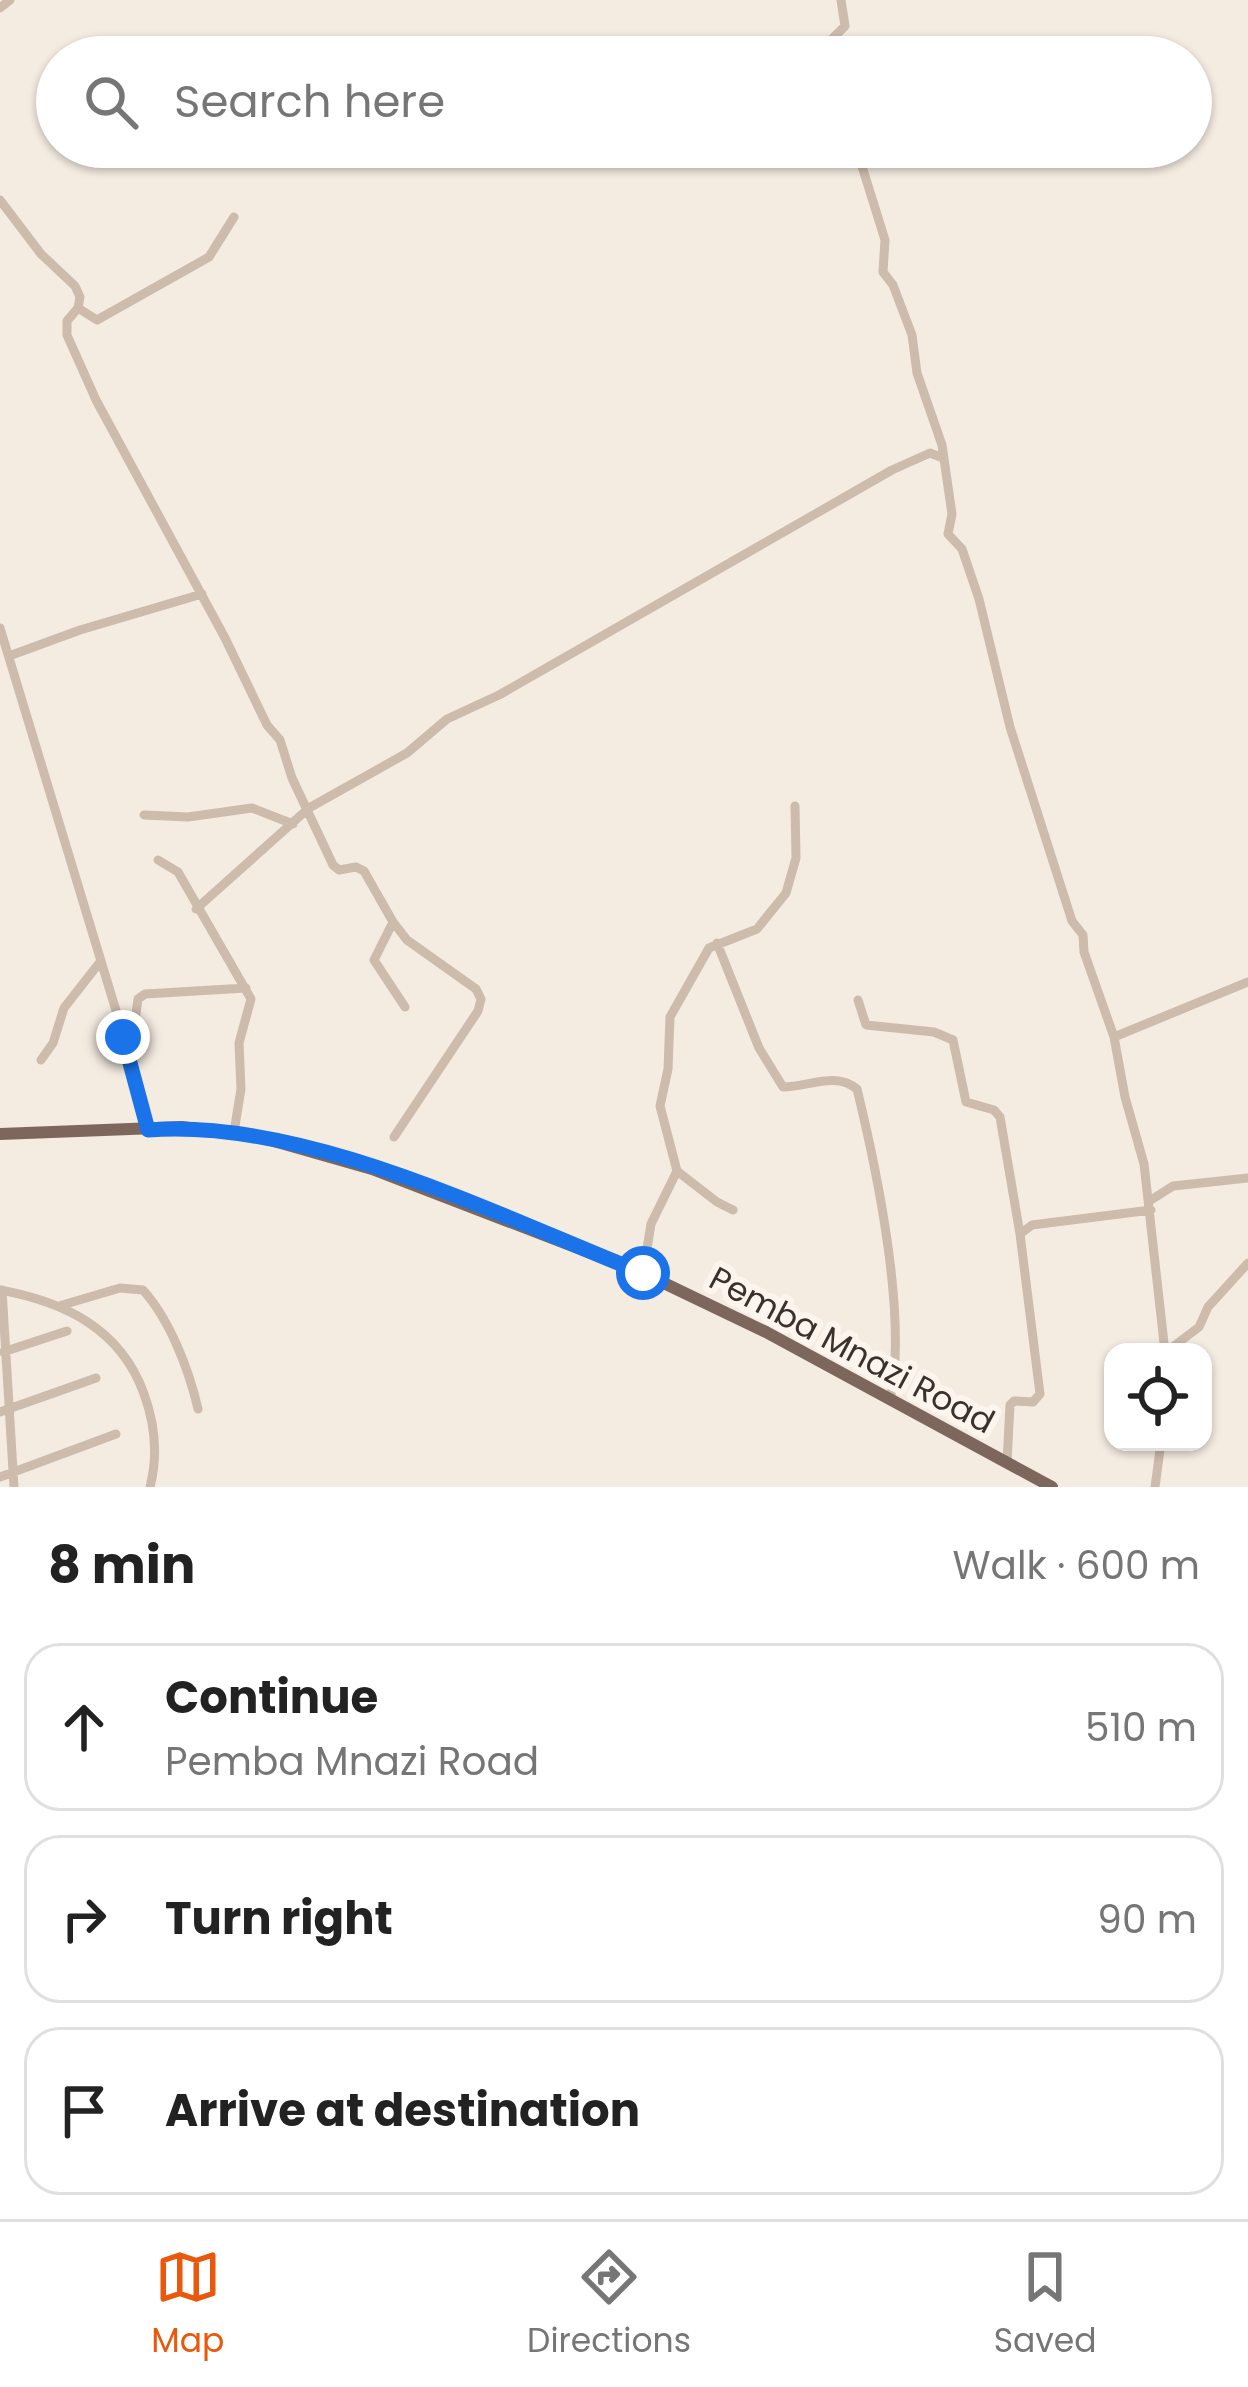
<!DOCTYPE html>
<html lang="en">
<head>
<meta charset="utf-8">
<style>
	:root { --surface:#fff; --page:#f2f2f2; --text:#222; --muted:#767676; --line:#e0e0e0; --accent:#ea580c }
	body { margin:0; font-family:Poppins,sans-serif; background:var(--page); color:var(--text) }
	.controls { position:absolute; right:36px; bottom:36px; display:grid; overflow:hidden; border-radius:24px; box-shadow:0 3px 9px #0004 }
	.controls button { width:108px; height:108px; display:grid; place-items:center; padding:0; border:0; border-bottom:3px solid var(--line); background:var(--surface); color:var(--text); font:60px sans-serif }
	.stop { position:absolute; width:36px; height:36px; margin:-27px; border:9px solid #1a73e8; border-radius:50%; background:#fff }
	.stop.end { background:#1a73e8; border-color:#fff; box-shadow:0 3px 12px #0008 }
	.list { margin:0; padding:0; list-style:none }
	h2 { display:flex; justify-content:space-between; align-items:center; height:156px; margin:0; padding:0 48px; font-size:51px }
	h2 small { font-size:39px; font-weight:400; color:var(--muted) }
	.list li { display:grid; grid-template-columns:78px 1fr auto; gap:36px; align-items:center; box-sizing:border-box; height:168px; margin:0 24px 24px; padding:0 24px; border:3px solid var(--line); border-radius:36px }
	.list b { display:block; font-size:45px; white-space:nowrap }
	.list p { margin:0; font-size:39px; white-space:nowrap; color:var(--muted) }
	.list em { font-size:39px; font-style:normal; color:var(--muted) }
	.icon { flex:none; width:66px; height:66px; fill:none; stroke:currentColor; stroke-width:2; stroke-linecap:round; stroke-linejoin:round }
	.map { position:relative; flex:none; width:1248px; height:1487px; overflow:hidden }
	.search { position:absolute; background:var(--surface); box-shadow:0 3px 9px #0004; left:36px; right:36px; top:36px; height:132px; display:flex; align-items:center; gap:30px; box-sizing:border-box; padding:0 42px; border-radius:66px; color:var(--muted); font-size:45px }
	.sheet { height:732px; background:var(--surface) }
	nav { display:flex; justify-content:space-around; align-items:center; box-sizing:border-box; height:168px; border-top:3px solid var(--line); background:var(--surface); font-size:33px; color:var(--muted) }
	nav a { display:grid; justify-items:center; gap:6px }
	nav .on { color:var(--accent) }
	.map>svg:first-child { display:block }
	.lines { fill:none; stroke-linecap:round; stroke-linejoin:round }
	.minor { stroke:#cdbbac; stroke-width:9 }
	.major { stroke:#7d675c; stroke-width:12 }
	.route { stroke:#1a73e8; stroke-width:15 }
	.labels { text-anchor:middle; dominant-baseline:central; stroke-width:12; stroke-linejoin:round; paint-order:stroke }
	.street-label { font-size:33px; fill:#3b302b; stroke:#fbf5ee }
</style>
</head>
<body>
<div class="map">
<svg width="1248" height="1487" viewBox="0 0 1248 1487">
	<rect width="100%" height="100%" fill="#f4ebe1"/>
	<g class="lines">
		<path class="minor" d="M0,8L10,0
			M826,57L827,44L845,26L841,0
			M856,147L885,240L883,272L893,285L912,335L917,373L942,445L952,514L948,534L962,549L979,599L1010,727L1072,921L1083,935L1084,952L1114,1037L1125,1097L1144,1164L1165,1352
			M0,200L41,254L75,286L80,297L78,308L97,320L209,257L234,217
			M78,308L67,321V335L96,400L225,638L267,725L280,740L292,778L333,865L339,870L356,867L364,871L393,922L374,960L405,1007
			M0,628L131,1060L148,1129
			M9,656L80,630L202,594
			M144,815L188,817L252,808L293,824
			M158,860L178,872L251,999L239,1043L241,1089L234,1132
			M196,909L309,808L407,753L447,719L499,695L892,470L930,453L943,458
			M393,922L407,940L476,989L481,999L478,1011L394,1137
			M717,943L759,1048L783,1087C809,1087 835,1071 857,1089C877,1171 908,1319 890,1400
			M858,1000L866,1025L934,1032L953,1040L966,1102L994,1110L1000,1117L1020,1234
			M123,1037L135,1021L138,999L145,994L246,988
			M1114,1037L1248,982
			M41,1060L53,1043L64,1008L100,962
			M677,1171L717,1202L733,1210
			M1151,1200L1173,1186L1248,1178
			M643,1273L651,1224L677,1171L660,1106L668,1069L670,1017L709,948L757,929L786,893L796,858L795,806
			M0,1290C65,1302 121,1329 144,1394C155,1424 158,1456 150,1487
			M2,1290L14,1487
			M59,1306L120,1288L143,1290C170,1320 189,1370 198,1409
			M3,1352L67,1331
			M1166,1352L1199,1327L1208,1307L1248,1263
			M0,1412L96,1378
			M1007,1462L1010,1405L1014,1401L1033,1402L1040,1394L1020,1234L1032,1225L1151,1210
			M0,1477L116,1434
			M1155,1487L1161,1442"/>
		<path class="major" d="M0,1134L182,1127L260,1137L372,1169L643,1273L766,1332L1052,1487"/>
	</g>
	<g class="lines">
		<path class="route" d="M123,1037L148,1130C307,1118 496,1215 643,1273"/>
	</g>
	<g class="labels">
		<g class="street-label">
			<text transform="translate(852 1350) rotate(28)">Pemba Mnazi Road</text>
		</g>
	</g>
</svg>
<div class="controls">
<button><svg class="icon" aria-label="locate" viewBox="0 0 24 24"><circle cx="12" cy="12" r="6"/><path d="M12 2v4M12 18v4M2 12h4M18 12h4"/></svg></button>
</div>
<div class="stop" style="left:643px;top:1273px"></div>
<div class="stop end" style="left:123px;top:1037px"></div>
<div class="search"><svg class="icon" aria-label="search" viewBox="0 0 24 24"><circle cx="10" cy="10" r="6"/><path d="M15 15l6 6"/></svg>Search here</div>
</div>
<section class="sheet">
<h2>8 min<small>Walk · 600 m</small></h2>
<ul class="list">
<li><svg class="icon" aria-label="ahead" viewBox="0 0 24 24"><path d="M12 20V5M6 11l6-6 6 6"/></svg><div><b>Continue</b><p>Pemba Mnazi Road</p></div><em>510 m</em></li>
<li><svg class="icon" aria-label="right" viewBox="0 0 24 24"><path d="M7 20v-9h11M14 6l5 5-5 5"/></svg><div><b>Turn right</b></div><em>90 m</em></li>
<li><svg class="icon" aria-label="arrive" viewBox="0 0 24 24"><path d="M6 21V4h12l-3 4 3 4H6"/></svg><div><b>Arrive at destination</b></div></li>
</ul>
</section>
<nav>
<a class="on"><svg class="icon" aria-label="map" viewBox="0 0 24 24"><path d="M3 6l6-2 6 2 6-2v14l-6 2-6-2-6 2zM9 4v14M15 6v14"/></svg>Map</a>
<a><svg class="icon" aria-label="directions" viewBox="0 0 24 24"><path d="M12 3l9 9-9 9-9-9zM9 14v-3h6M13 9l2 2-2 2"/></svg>Directions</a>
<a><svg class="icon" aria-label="saved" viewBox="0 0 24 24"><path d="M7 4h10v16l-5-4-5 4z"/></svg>Saved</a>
</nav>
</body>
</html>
